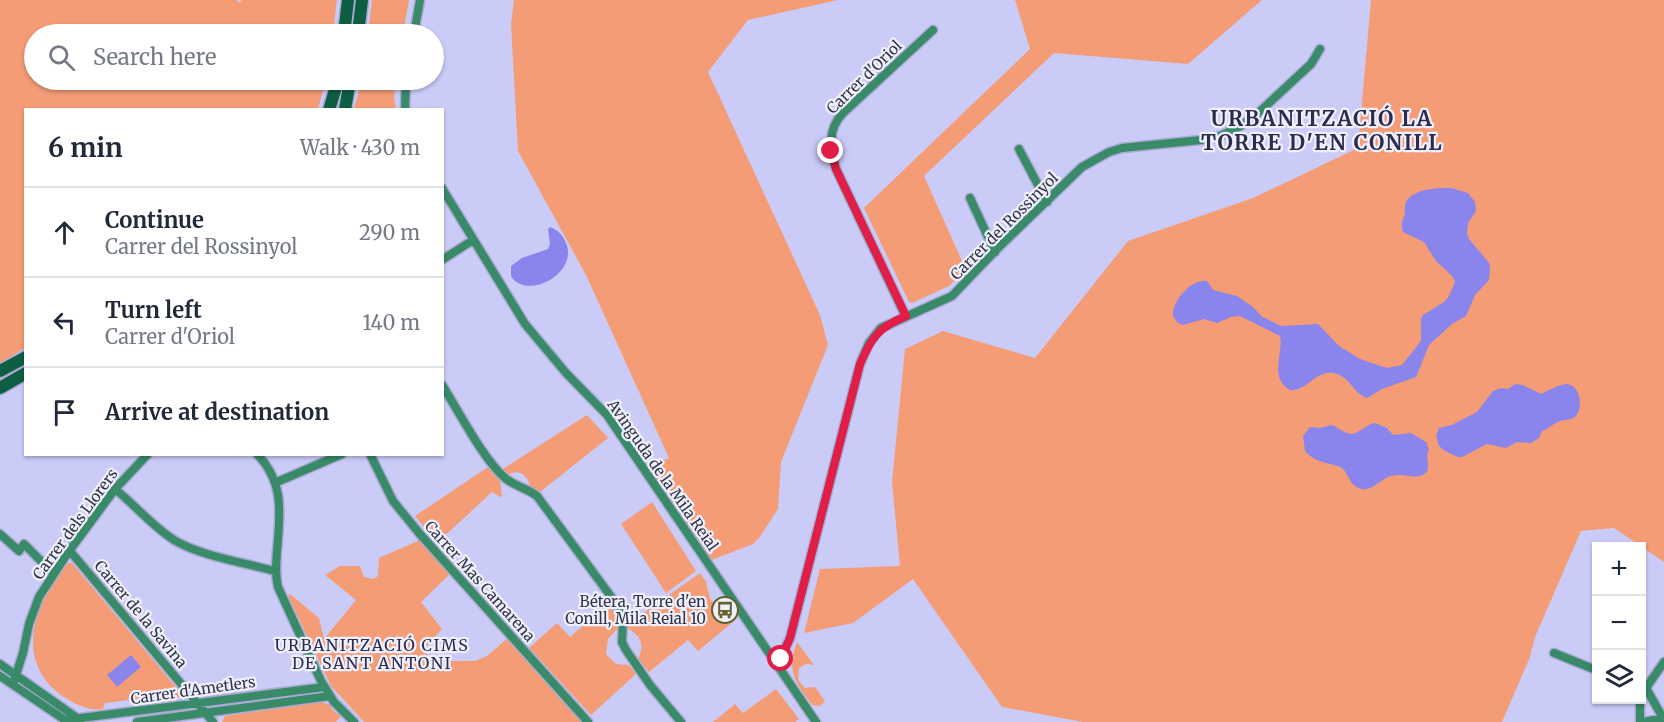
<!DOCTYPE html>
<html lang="en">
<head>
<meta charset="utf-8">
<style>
	:root { --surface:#fff; --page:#f6f6f7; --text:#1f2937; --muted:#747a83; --line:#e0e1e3 }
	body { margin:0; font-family:Merriweather,serif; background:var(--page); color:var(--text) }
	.controls { position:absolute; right:18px; bottom:18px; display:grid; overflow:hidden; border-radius:0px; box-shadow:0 2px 4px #0004 }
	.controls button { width:54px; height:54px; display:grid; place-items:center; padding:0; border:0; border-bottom:2px solid var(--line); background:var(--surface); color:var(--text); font:30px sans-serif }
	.stop { position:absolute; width:18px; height:18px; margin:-14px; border:4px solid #e11d48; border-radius:50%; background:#fff }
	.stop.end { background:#e11d48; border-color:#fff; box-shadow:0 2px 6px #0008 }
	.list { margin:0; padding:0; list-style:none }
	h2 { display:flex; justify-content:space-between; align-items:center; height:78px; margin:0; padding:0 24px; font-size:26px }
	h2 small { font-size:20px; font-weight:400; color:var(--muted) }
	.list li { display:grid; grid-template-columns:39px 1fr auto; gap:18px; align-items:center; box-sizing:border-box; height:90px; padding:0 24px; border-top:2px solid var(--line) }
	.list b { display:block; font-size:22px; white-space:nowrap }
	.list p { margin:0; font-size:20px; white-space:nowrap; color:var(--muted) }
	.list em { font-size:20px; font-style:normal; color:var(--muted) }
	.icon { flex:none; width:33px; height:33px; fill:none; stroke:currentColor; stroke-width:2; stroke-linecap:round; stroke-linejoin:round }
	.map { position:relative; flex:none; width:1664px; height:722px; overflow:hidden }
	.search { position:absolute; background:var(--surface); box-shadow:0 2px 4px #0004; left:24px; top:24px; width:420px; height:66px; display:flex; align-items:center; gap:15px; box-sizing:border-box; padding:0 21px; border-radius:33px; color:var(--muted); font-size:22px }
	.panel { position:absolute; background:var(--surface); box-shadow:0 2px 4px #0004; left:24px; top:108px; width:420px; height:348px; border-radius:0px }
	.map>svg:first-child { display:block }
	.green { fill:#f49c76 }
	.water { fill:#8a84ed }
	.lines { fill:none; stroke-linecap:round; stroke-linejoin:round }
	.street-casing { stroke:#a9aad0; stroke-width:11 }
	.secondary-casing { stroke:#a9aad0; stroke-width:15 }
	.street { stroke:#388a69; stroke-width:8 }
	.secondary { stroke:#0d5e43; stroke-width:12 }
	.route { stroke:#e11d48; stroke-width:8 }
	.labels { text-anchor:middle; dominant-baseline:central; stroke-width:4.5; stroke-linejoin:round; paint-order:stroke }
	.street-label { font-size:15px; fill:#323344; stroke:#eff0fd }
	.poi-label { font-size:15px; fill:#323344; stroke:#eff0fd; text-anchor:end }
	.neighbourhood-label { font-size:16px; letter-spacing:1.5px; fill:#2d2c4f; stroke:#eff0fd }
	.district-label { font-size:21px; font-weight:bold; letter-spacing:1.5px; fill:#2d2c4f; stroke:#eff0fd }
</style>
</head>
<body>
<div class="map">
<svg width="1664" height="722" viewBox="0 0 1664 722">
	<rect width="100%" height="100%" fill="#cbcbf8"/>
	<path class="green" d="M0,0H236L240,3L241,0H337L333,34H34V80H326L318,109L26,110L25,348L0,363Z
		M372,0H409L403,34H368Z
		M514,0H838L748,20L708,72L820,315L828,345L781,462L778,509L759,538L753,544L709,561L688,527L646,468L669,458L586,275L518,151L511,24Z
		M1015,0H1262L1188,64L1054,53L924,176L966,270L949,286L912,303L909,302L864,208L1030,49Z
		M1371,0H1664V562L1614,528L1581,531L1535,637L1530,657L1502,722H1083L1002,707L913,579L853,623L804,633L820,569L900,566L892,482L905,349L943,331L1035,358L1128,241L1253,198L1358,148Z
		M362,80H396L394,97L396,109H354Z
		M587,415L608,438L540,492L530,487C528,475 519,468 508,475L503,469Z
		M488,467L500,481L502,496L500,497L492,492L437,543L415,516Z
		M652,502L696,571L666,593L621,524Z
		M420,540L450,574L421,602L442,629L424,649L429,658L435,661H475L487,656L508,638L584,722H364L331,686L288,596L290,594L319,618L324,639L356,600L325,575L340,566H360L364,577L373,579L378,576L379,558Z
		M68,563H72L180,692V697L164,700L160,696L105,703L103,709C89,711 76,705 64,697C24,671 27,626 49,590C55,581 60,570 68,563Z
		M700,573L706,582L710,599L733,622L698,651L688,640L649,672L638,659C645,646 641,635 628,629V624Z
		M609,603L616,614L618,628L608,639L606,654L616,664L629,665L636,674L591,715L529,648L557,623L570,637Z
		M797,642L814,665L806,664L799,668L798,680L805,688L815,687L825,701L820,706L812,705C795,681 786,672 797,642Z
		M776,689L799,719L795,722H713L735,704L743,713Z
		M321,702L334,706L331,708L337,714L340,712L341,716L336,722H222L225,716Z"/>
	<path class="water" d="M1451,188L1468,193L1475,202L1476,211L1468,223L1467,233L1469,239L1489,263L1490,268L1489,280L1475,295L1466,316L1452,324L1429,345L1416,377L1382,389L1367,398C1352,393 1351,376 1333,373C1314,371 1307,392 1290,390C1268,377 1284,354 1280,336L1240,316L1231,317L1217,323L1204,319L1183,325L1178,323L1173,316C1172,301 1191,279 1207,281L1213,290L1237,296L1253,307L1261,316L1281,326L1318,324L1339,346L1360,359L1387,368L1402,365L1421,341V319L1423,315L1444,302L1449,296L1455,282L1452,276L1436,261L1424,242L1403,232C1400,224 1403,221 1405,213C1405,208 1404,203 1408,199C1418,188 1438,188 1451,188Z
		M550,227C558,230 563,235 566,243C579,274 526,301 511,276V266L522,258L548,249L550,244L548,229Z
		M1515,384L1523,385L1541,394C1547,391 1560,384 1567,384C1581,386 1583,407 1576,416C1571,421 1564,419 1558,422C1552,424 1549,429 1542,431L1539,438L1531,443L1517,442L1506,448L1487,444L1462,457H1458L1445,451L1439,446L1436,436L1439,428L1452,425L1477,412L1493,391L1501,388L1508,389Z
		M1375,423L1387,428L1393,435L1411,433L1426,442L1429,449C1425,457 1430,463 1427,472C1415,482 1405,472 1391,476C1382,478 1373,491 1362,489C1349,486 1350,476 1343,469C1338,463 1316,465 1305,451L1303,436L1310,427L1320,428L1332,425C1337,427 1344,433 1351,434C1359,434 1366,424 1375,423Z
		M131,655L141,667L117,687L107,675Z"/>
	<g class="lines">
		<defs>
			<path id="street" d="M414,34L420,0
				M405,110L406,80
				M1019,149L1047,202
				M442,188L525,324L566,373L607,415L816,722
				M970,198L995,252
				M442,260L473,240
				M906,317L836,169C830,148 827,130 843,113L933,30
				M442,385C458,410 483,459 505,478C514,486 527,488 537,496L615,602L623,620L622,642L626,650L650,685L681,722
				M257,454C285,483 280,514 277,551C276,564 275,575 278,587L321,681L334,702L354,722
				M370,454L393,501L419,533L588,722
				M277,482L342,454
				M115,489C135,505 152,526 174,540C200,556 246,563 275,571
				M0,534L19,551L24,544L54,574
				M70,551L213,722
				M1554,653L1596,670
				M0,664L80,720
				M777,665L790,638L860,364L869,343L881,328L952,296L998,248L1082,167L1109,152L1122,148L1201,140L1220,136L1239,127L1256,115L1311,64L1320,49
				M0,676L68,722
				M13,684L23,653L29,624L39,597L67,554L115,489L148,454
				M1642,688H1646L1663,718
				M1646,688L1664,662
				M1640,700V722
				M65,720L324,687
				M137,722L330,696
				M1644,722L1664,718"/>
			<path id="secondary" d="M344,34L348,0
				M358,34L362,0
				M329,110L338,80
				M345,110L350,80
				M0,371L26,357
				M0,388L26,373"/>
		</defs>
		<use href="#street" class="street-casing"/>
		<use href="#secondary" class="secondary-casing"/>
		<use href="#street" class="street"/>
		<use href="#secondary" class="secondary"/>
	</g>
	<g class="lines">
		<path class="route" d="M781,659L790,638L860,364C872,337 878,328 906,316L836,169L831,151"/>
	</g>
	<defs>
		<symbol id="bus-ring" viewBox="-11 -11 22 22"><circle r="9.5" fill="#eff0fd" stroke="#65612d" stroke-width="1.5"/><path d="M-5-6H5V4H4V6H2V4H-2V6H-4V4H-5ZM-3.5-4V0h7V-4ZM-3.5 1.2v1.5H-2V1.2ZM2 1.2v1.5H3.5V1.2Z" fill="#65612d"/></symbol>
	</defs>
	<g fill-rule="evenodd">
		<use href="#bus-ring" x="710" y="595" width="30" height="30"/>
	</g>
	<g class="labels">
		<g class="street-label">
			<text transform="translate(864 77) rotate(-44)">Carrer d'Oriol</text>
			<text transform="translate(1004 226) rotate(-45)">Carrer del Rossinyol</text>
			<text transform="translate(663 475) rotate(55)">Avinguda de la Mila Reial</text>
			<text transform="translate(75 524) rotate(-54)">Carrer dels Llorers</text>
			<text transform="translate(480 581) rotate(48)">Carrer Mas Camarena</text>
			<text transform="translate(141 614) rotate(50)">Carrer de la Savina</text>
			<text transform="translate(193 690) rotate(-8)">Carrer d'Ametlers</text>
		</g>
		<g class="poi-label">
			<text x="706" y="601">Bétera, Torre d'en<tspan x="706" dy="17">Conill, Mila Reial 10</tspan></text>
		</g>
		<g class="neighbourhood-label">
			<text x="372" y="645">URBANITZACIÓ CIMS<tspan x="372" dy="18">DE SANT ANTONI</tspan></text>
		</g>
		<g class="district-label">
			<text x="1322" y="118">URBANITZACIÓ LA<tspan x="1322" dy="24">TORRE D'EN CONILL</tspan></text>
		</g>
	</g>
</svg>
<div class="controls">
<button>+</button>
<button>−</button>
<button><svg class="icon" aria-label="layers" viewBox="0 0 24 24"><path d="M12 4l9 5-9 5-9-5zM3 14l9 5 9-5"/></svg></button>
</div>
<div class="stop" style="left:781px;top:659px"></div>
<div class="stop end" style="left:831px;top:151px"></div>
<div class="search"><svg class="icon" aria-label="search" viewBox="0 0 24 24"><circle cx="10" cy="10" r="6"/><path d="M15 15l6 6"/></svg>Search here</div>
<section class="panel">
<h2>6 min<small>Walk · 430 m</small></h2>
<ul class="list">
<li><svg class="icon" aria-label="ahead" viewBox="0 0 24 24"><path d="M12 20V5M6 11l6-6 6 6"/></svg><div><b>Continue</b><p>Carrer del Rossinyol</p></div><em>290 m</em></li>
<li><svg class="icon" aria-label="left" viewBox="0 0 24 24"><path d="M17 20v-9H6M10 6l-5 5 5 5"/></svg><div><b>Turn left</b><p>Carrer d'Oriol</p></div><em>140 m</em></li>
<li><svg class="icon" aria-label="arrive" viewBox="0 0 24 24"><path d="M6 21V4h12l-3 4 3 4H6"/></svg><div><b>Arrive at destination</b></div></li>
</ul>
</section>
</div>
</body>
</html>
